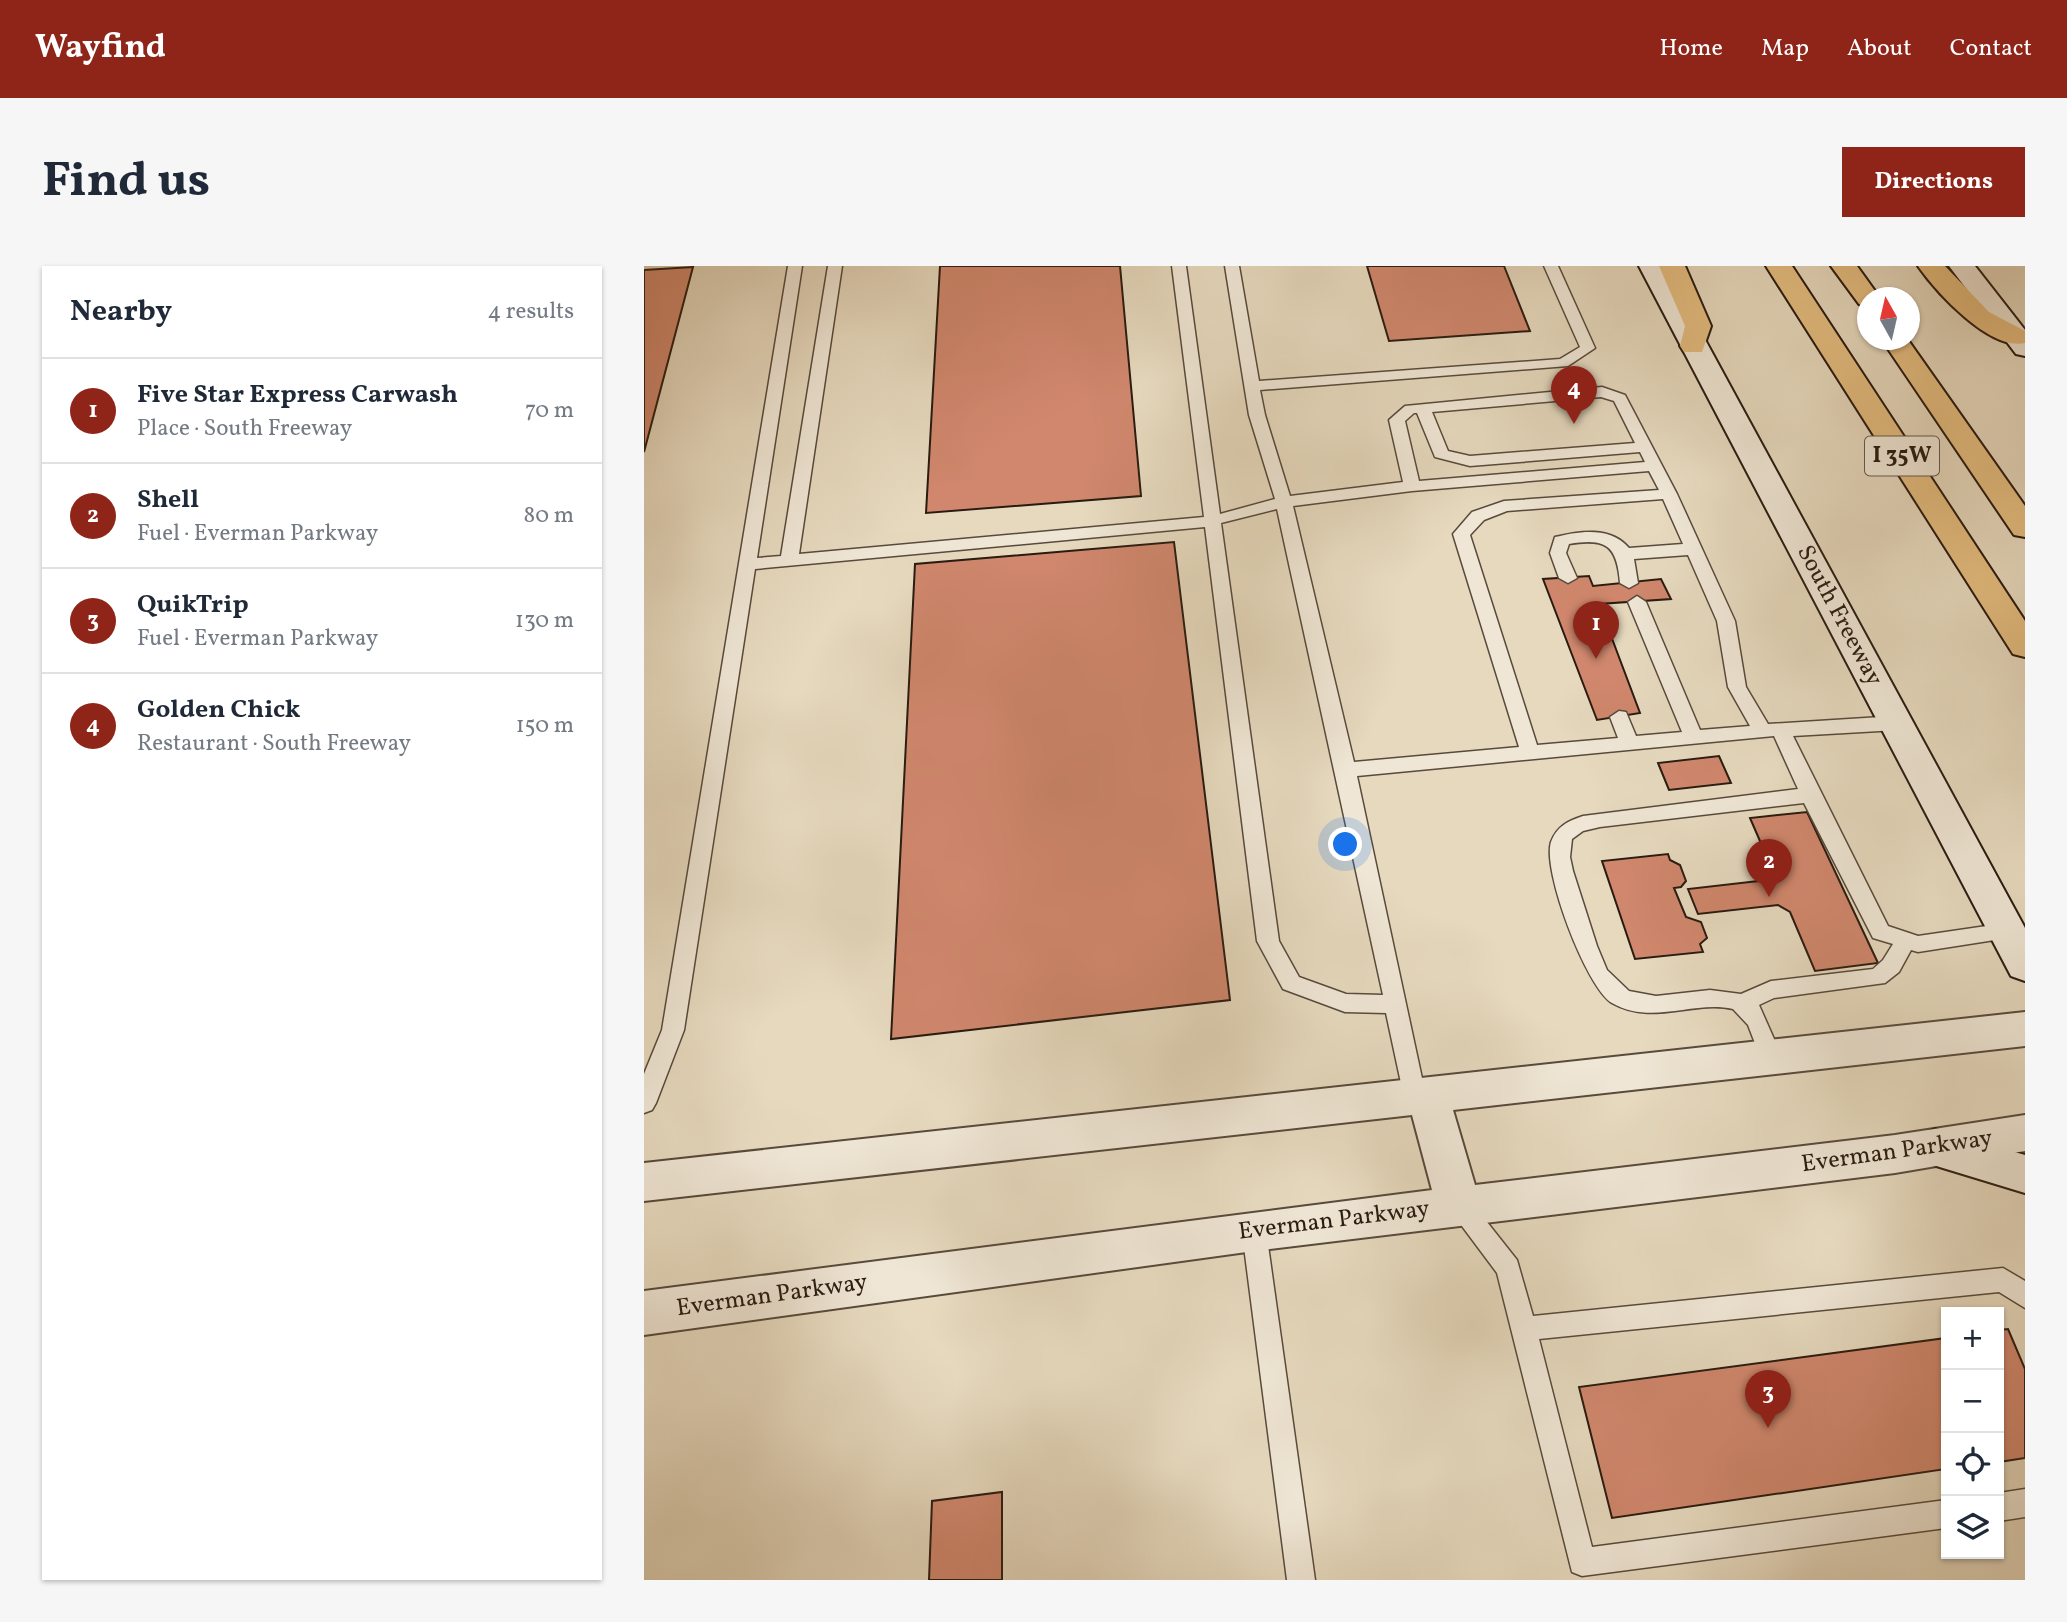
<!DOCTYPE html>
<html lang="en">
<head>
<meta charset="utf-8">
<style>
	:root { --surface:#fff; --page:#f6f6f7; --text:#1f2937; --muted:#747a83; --line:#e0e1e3; --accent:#8f2418 }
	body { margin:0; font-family:Vollkorn,serif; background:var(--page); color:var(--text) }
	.controls { position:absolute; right:21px; bottom:21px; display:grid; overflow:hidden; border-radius:0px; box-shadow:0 2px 5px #0004 }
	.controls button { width:63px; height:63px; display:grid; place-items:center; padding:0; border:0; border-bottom:2px solid var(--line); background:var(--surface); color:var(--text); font:35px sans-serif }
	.compass { position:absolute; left:1213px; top:21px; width:63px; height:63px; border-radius:50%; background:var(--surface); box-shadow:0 2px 5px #0004; rotate:352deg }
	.you { position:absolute; left:702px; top:579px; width:24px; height:24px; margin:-18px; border:5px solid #fff; border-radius:50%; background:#1a73e8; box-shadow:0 0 0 10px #1a73e833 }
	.badge { display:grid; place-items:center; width:46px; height:46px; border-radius:50%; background:var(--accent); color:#fff; font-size:23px; font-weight:700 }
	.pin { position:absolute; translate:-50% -58px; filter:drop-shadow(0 2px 4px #0008) }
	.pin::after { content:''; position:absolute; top:37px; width:24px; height:21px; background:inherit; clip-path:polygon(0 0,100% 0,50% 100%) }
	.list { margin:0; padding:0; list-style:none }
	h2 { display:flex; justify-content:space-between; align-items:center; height:91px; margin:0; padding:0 28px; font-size:30px }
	h2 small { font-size:23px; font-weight:400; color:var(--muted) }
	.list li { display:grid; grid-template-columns:46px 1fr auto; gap:21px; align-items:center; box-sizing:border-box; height:105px; padding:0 28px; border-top:2px solid var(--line) }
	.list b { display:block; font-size:26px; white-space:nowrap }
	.list p { margin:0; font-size:23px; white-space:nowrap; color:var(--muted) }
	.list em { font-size:23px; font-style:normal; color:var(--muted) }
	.icon { flex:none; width:38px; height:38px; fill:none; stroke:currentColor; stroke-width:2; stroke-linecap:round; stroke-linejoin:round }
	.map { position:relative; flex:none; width:1381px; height:1314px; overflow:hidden; border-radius:0px }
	header { display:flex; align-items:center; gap:42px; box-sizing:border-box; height:98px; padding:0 35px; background:var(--accent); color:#fff }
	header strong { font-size:33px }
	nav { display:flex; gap:38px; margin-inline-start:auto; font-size:24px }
	.intro { display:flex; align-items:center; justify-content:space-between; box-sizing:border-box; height:168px; padding:0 42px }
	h1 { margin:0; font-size:49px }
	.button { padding:18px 32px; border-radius:0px; background:var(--accent); color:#fff; font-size:24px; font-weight:700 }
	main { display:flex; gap:42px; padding:0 42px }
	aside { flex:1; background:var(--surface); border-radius:0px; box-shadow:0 2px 5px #0004 }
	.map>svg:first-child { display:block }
	.building { fill:#d0876d; stroke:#291b11; stroke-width:2 }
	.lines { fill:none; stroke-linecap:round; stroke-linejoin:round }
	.service-casing { stroke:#584a3c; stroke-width:3 }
	.tertiary-casing { stroke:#584a3c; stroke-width:4 }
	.secondary-casing { stroke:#291b11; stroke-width:4 }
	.motorway-casing { stroke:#291b11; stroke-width:4 }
	.service { fill:#efe6d5; fill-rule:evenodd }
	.tertiary { fill:#efe6d5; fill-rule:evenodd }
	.secondary { fill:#efe6d5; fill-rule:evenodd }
	.motorway { fill:#e3bc7f; fill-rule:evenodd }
	.labels { text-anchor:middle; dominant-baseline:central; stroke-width:5; stroke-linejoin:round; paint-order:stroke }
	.shield { fill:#efe6d5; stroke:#64584c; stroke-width:2 }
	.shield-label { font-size:23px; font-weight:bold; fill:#291b11 }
	.street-label { font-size:24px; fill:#291b11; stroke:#efe6d5 }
</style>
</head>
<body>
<header>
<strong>Wayfind</strong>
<nav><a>Home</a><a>Map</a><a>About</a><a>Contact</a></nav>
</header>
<div class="intro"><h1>Find us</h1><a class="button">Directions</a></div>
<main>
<aside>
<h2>Nearby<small>4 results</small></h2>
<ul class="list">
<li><span class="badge">1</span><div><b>Five Star Express Carwash</b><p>Place · South Freeway</p></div><em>70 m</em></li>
<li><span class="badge">2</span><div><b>Shell</b><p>Fuel · Everman Parkway</p></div><em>80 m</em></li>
<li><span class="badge">3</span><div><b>QuikTrip</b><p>Fuel · Everman Parkway</p></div><em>130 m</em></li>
<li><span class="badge">4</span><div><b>Golden Chick</b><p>Restaurant · South Freeway</p></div><em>150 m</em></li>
</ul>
</aside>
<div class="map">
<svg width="1381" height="1314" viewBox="0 0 1381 1314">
	<rect width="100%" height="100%" fill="#e6d9be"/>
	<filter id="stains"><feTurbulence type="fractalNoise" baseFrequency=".00286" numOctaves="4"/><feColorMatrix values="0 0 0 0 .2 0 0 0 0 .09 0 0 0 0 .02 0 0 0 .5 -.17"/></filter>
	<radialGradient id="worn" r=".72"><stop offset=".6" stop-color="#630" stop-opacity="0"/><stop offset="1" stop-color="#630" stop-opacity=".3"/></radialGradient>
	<path class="building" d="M296,0H476L497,230L282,247Z
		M723,0H860L886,65L745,75Z
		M49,1L0,186V4Z
		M530,276L586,734L247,773L271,298Z
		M945,310L949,320L1017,313L1027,333L955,338L996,447L953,454L899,313Z
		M1075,490L1087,517L1025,524L1014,497Z
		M1163,546L1234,697L1171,705L1146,646L1134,639L1054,648L1044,623L1123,614L1129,605L1106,552Z
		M1024,588L1026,594L1036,599L1042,615L1037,621L1030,622L1042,651L1057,656L1063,672L1056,678L1059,686L991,693L958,595Z
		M1364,1063L1381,1103V1192L1355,1196V1064Z
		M1302,1072V1203L968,1252L935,1121Z
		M358,1226V1314H285L288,1235Z"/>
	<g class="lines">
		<defs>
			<path id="service" d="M144,0H158L113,292L137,290L184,0H198L155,288L560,251L528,0H542L576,248L631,233L605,149L581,0H595L615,115L916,93L936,81L900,0H914L951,82L924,100L616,124L621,149L646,230L759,216L745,154L761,140L958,121L981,129L1033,228L1091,355L1102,421L1124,458L1253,450L1262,457L1253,464L1149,470L1244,660L1274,670L1363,657L1370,659L1374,665L1370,671L1274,686L1267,684L1255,706L1241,717L1130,732L1115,739L1138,791L1135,798L1127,800L1119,798L1104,759L1089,743C1049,734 1008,760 968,737C942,721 898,604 907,576C913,560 924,555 939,550L1154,523L1130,470L713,510L782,831L779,838L771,841L763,838L760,831L742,747L701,746L639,723L613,675L561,261L111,303L40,764L12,837L8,844L0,847V808L18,764ZM957,131L970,135L991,177L826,190L804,185L788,146ZM770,147H773L791,191L826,200L996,186L1001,196L775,215L761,155ZM1005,205L1015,224L860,235L828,246L809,268L875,481L710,496L649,240L768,225ZM1019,233L1039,278L985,282C967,260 935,265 911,271L906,287L915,312L924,317L933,312L922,287L925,278C962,272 973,279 976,317L985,322L994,317L990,293L1044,289L1073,355L1084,421L1106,460L1056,464L1002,336L993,330L984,336L1038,466L992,470L982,446L975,445L966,451L974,472L893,479L826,269L840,254L863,245ZM633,243L739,729L702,728L655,711L635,675L577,257ZM1160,537L1229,672L1249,678L1239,694L1229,703L1127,715L1097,728L1066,724L1012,730L985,725L963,704L953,680L929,605L926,591L928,573L939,565L956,561Z
				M815,929L824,932L873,994L889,1050L1359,1002L1381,1015V1042L1355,1026L895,1073L948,1281L1302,1234V1262L938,1310L928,1306L853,1007L803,940L806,932Z
				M610,954L619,957L622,965L671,1314H643L598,965L601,957Z
				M1381,1223V1251L1355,1255V1227Z"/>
			<path id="tertiary" d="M1381,746V780L809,844L831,919L1251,869L1381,849V885L1251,907L610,985L0,1069V1025L788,924L768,849L0,935V897Z"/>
			<path id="secondary" d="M995,0H1021L1381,662V715L1367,710Z
				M1305,0H1331L1381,64V90L1372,88Z
				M1291,863L1381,889V927L1276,895L1269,882L1276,869Z"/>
			<path id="motorway" d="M1015,0H1041L1067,60L1058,86H1040L1036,80L1041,60Z
				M1122,0H1148L1381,355V391L1369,388Z
				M1187,0H1213L1236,32H1224V41L1215,38Z
				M1274,0H1301L1345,46L1381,65V77C1346,85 1293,27 1274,0Z
				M1238,74H1264L1381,240V271L1370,269Z"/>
		</defs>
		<use href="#service" class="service-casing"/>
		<use href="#tertiary" class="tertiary-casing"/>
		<use href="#secondary" class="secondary-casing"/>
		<use href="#motorway" class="motorway-casing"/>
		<use href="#service" class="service"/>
		<use href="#tertiary" class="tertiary"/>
		<use href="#secondary" class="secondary"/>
		<use href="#motorway" class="motorway"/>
	</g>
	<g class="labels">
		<rect class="shield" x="1221" y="170.5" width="74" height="39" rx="5"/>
		<g class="shield-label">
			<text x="1258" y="190">I 35W</text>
		</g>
		<g class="street-label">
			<text transform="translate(1195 350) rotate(62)">South Freeway</text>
			<text transform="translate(1253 886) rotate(-8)">Everman Parkway</text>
			<text transform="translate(690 955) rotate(-7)">Everman Parkway</text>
			<text transform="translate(128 1030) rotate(-8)">Everman Parkway</text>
		</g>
	</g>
	<rect width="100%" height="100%" filter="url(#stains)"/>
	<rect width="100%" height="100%" fill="url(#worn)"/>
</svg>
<div class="controls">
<button>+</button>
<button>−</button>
<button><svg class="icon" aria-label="locate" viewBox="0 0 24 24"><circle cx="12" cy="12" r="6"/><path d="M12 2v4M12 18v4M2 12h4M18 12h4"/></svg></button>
<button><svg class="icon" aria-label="layers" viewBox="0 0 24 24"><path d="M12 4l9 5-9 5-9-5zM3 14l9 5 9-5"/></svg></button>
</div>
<svg class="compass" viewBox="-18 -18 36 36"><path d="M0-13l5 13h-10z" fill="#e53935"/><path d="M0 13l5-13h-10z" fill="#747a83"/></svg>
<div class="you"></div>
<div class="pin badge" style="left:952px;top:393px">1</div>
<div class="pin badge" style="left:1125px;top:631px">2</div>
<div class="pin badge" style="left:1124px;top:1162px">3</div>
<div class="pin badge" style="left:930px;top:158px">4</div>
</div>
</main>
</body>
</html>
